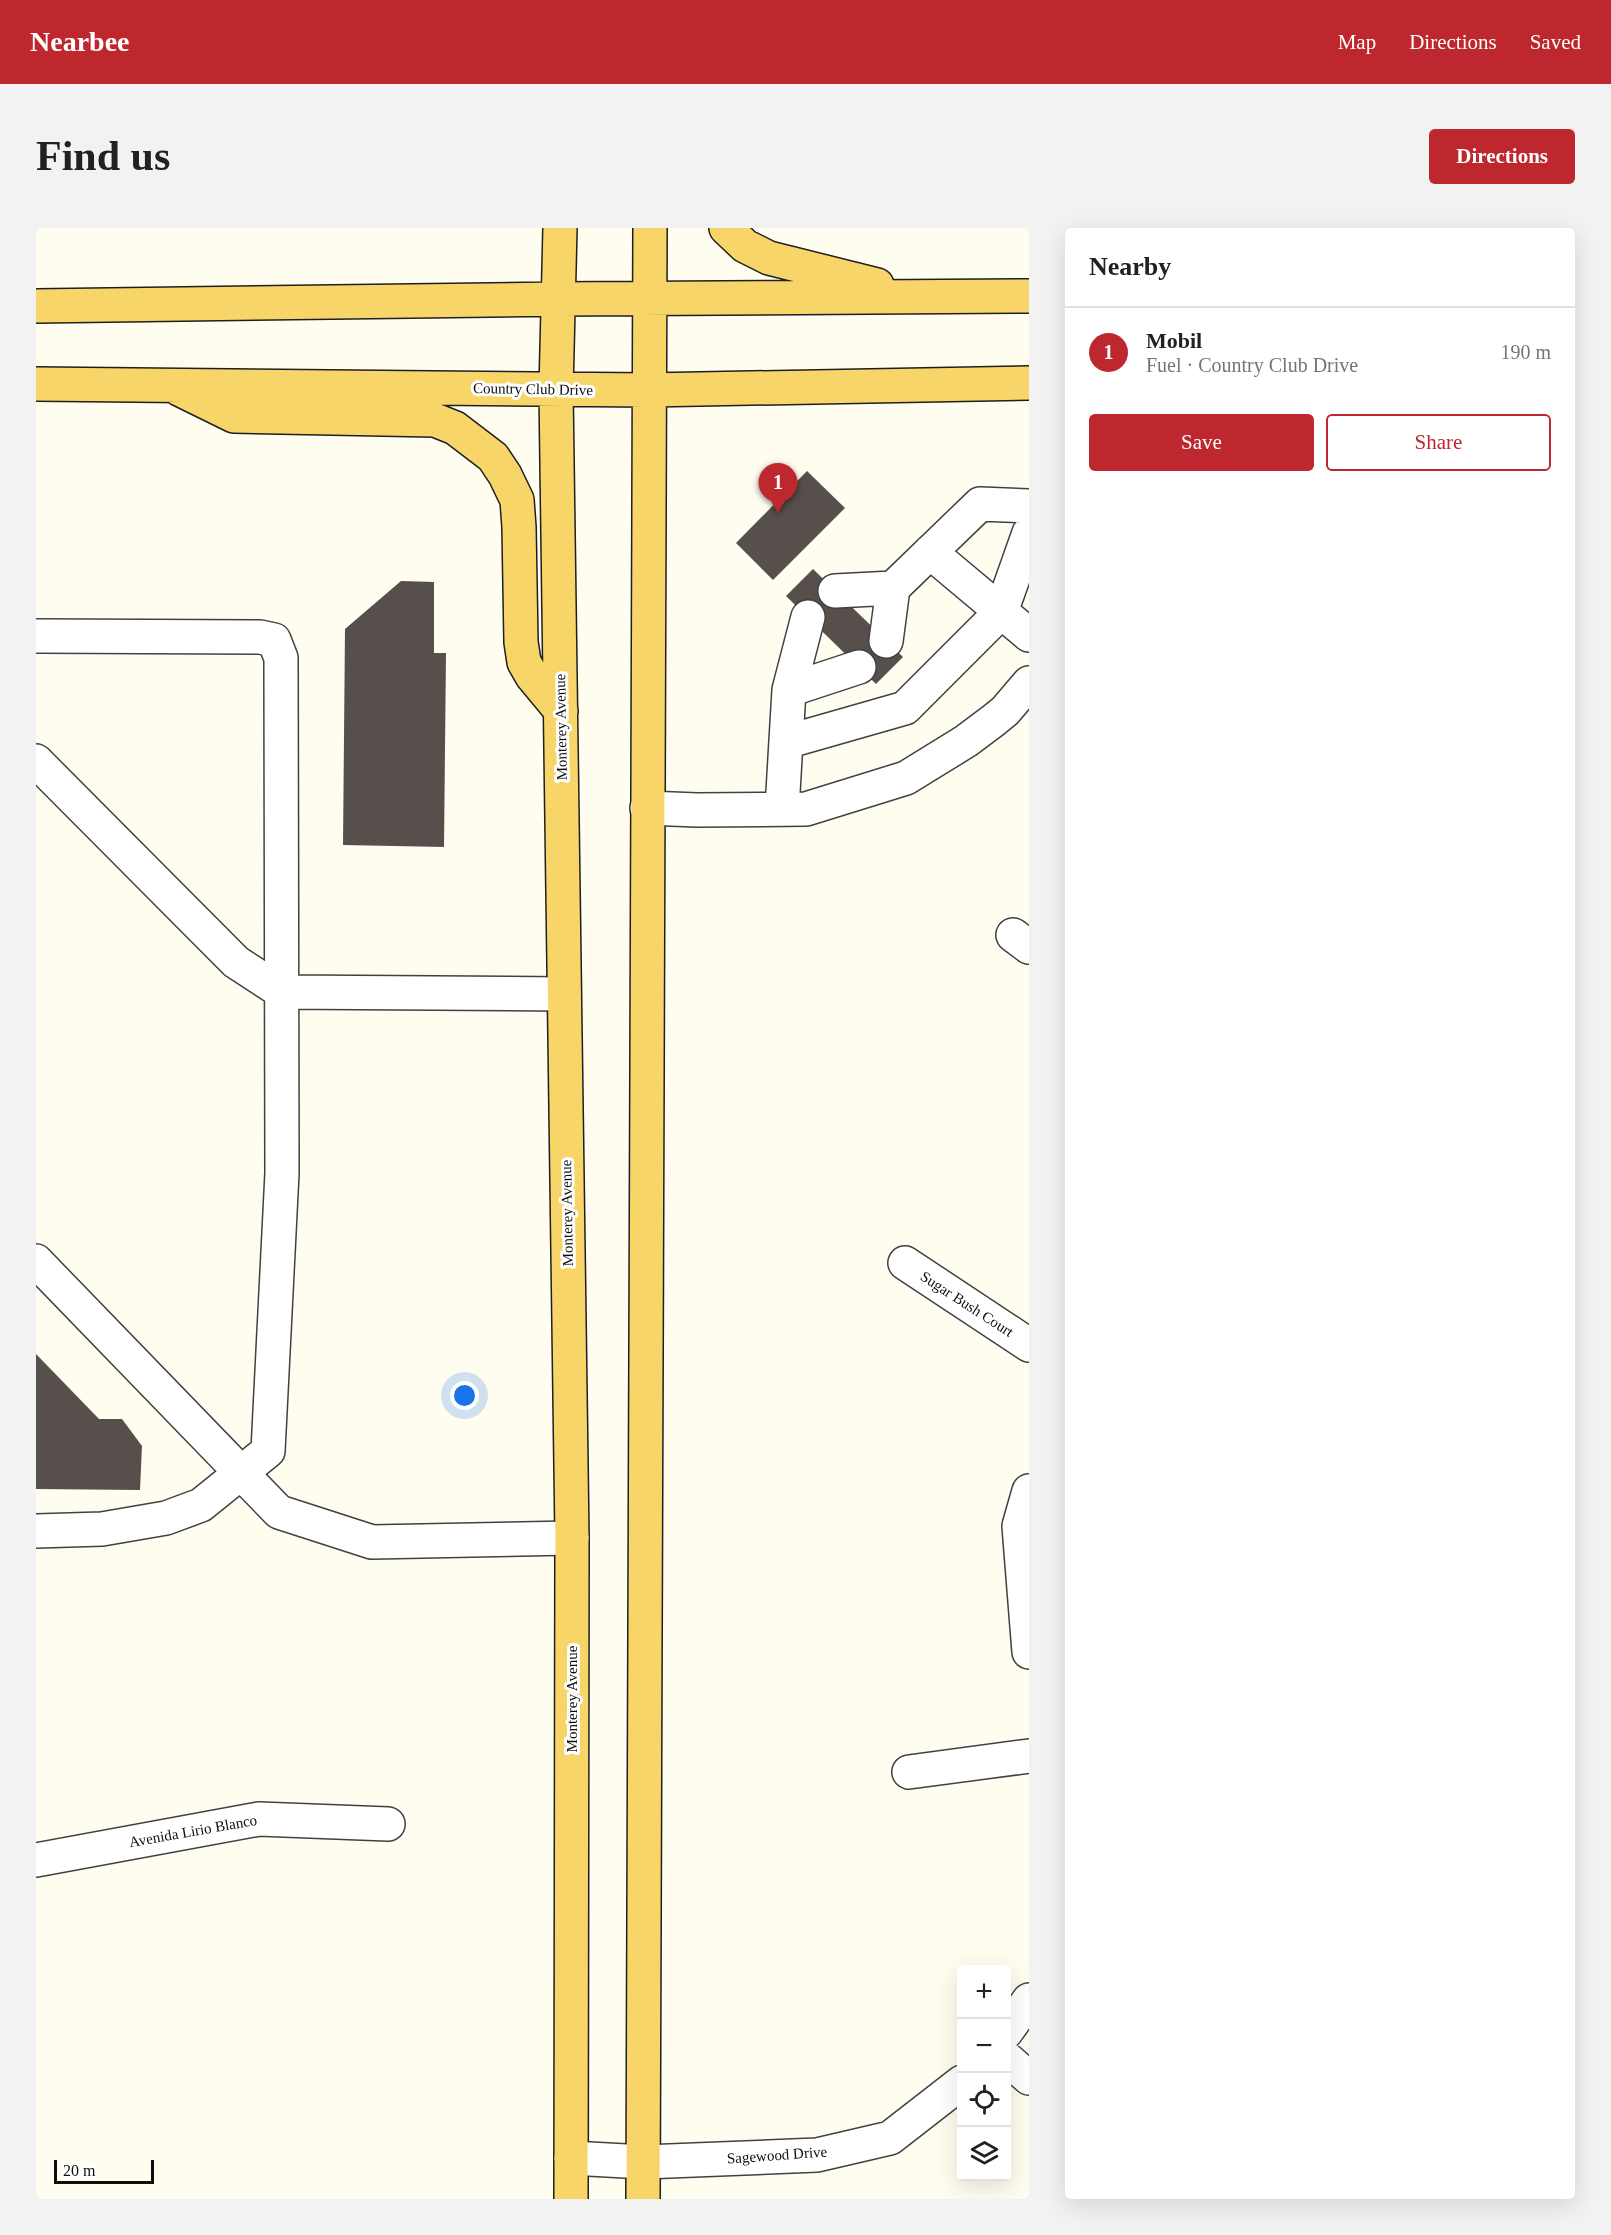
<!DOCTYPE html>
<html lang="en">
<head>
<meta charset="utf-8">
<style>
	:root { --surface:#fff; --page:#f2f2f2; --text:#202124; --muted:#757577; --line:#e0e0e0; --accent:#bd272d }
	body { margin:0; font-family:"Times New Roman",serif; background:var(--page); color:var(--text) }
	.controls { position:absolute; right:18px; bottom:18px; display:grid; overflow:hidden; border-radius:6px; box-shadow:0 6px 24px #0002 }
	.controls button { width:54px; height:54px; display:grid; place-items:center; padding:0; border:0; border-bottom:2px solid var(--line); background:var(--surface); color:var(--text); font:30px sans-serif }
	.scale { position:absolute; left:18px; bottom:15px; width:100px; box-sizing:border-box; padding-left:6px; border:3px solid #0e0e0e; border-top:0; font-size:16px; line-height:21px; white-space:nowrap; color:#0e0e0e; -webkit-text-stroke:4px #fff; paint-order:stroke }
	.you { position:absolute; left:429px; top:1168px; width:21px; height:21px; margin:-15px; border:4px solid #fff; border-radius:50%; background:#1a73e8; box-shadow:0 0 0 9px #1a73e833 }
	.badge { display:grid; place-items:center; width:39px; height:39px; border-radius:50%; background:var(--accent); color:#fff; font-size:20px; font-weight:700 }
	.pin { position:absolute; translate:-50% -50px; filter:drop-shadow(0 2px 3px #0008) }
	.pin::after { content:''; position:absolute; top:32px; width:21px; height:18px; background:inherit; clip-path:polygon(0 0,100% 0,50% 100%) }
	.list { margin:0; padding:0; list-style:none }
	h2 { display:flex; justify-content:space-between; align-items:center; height:78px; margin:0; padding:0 24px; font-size:26px }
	h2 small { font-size:20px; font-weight:400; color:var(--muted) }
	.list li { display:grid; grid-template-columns:39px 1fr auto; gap:18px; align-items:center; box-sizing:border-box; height:90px; padding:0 24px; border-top:2px solid var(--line) }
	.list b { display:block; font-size:22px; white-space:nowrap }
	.list p { margin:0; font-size:20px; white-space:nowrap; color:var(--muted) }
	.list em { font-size:20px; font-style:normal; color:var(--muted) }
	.actions { display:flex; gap:12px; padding:18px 24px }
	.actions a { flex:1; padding:14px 0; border:2px solid var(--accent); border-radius:6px; text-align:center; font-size:21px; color:var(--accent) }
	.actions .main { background:var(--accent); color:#fff }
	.icon { flex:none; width:33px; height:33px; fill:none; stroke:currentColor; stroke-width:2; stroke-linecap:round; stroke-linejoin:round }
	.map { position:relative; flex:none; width:993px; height:1971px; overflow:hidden; border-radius:6px }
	header { display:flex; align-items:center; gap:36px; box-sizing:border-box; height:84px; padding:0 30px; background:var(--accent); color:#fff }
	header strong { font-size:28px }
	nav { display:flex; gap:33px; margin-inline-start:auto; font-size:21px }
	.intro { display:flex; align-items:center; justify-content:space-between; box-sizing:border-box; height:144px; padding:0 36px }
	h1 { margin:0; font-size:42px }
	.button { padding:15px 27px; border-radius:6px; background:var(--accent); color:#fff; font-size:21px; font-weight:700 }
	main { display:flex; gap:36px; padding:0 36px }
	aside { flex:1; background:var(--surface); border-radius:6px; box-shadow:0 6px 24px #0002 }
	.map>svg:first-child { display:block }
	.building { fill:#574f4b }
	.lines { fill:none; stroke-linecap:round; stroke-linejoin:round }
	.minor-casing { stroke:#414141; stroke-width:36 }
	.major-casing { stroke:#1f1f1f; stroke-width:36 }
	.minor { stroke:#fff; stroke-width:33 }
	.major { stroke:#f7d568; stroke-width:33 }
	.labels { text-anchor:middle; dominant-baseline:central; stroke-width:6; stroke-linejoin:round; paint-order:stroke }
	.street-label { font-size:15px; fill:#0e0e0e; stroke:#fff }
</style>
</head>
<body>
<header>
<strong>Nearbee</strong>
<nav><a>Map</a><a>Directions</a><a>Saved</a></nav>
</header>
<div class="intro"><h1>Find us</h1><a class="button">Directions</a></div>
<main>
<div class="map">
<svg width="993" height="1971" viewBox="0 0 993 1971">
	<rect width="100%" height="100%" fill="#fffcf0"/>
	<path class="building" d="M771,243L809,280L737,352L700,315Z
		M777,341L867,429L840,456L750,368Z
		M365,353L398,354V425H410L408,619L307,617L309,401Z
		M0,1126L63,1191H86L106,1218L104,1262L0,1261Z"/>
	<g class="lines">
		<defs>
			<path id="minor" d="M894,324L993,407
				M799,363L857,360
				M0,408L224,409L238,412L245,430L246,945L232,1223L165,1277L130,1290L66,1301L0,1303
				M850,413L857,360L944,276L993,278
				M753,462L772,389
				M750,514L869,480L965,384L993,305
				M0,533L200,734L246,764L528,766
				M611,580L661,582L770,581L870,550L930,513L958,492L969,483L993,455
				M746,581L753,462L823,439
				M977,707L993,719
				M0,1033L243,1284L336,1314L536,1310
				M869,1035L993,1117
				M993,1263L983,1298L993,1424
				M873,1544L993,1528
				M0,1632L223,1591L352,1596
				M970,1804L993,1772
				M970,1830L993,1850
				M535,1930L608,1934L781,1927L854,1910L926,1854"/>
			<path id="major" d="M524,0L520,162L536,1310L535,1971
				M690,0L709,18L733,30L841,57
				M0,78L522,71L993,68
				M0,156L612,162L993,155
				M143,161L198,188L399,192L419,200L457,229L469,247L481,272L483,299L485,414L488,434L496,448L525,483
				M607,1971L614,0"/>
		</defs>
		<use href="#minor" class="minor-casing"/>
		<use href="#major" class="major-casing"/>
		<use href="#minor" class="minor"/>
		<use href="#major" class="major"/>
	</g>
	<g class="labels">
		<g class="street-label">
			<text transform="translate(497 161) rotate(1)">Country Club Drive</text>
			<text transform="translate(525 499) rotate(-91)">Monterey Avenue</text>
			<text transform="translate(531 985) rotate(-91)">Monterey Avenue</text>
			<text transform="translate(931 1076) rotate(33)">Sugar Bush Court</text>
			<text transform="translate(536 1471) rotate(-90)">Monterey Avenue</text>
			<text transform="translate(157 1603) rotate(-10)">Avenida Lirio Blanco</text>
			<text transform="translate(741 1927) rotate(-4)">Sagewood Drive</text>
		</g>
	</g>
</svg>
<div class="controls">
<button>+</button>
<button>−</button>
<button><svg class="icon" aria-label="locate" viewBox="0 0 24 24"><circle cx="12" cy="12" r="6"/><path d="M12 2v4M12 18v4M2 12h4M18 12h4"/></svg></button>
<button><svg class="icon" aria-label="layers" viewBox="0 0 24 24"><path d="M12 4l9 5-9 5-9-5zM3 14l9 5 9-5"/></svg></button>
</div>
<div class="scale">20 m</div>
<div class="you"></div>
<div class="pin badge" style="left:742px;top:285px">1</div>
</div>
<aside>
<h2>Nearby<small></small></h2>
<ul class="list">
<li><span class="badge">1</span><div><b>Mobil</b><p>Fuel · Country Club Drive</p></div><em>190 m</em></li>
</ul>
<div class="actions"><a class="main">Save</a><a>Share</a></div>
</aside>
</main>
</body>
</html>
